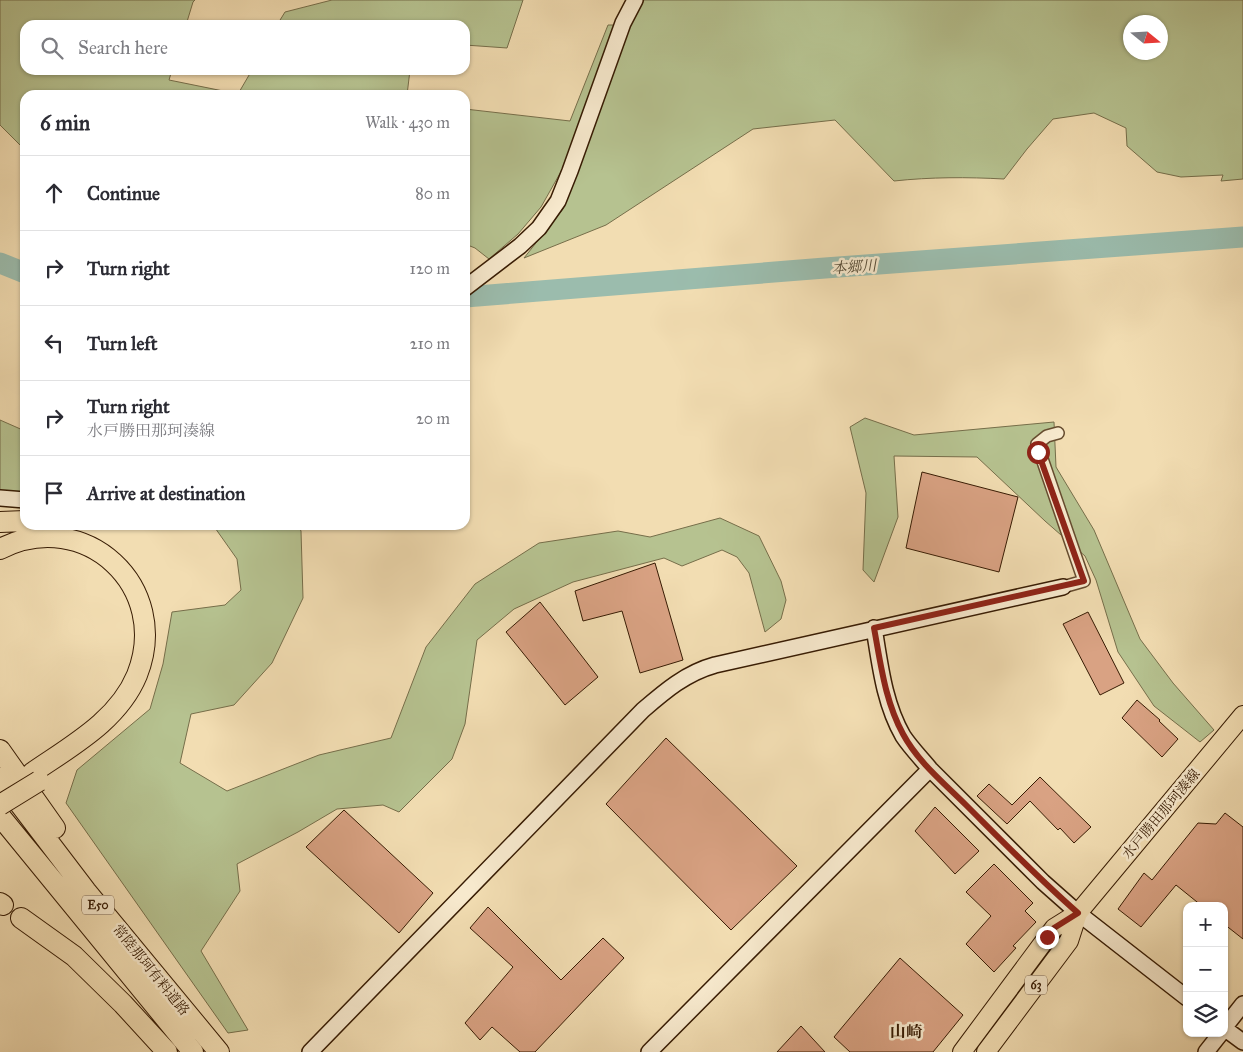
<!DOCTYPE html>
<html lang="en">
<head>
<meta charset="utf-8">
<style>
	:root { --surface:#fff; --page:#f7f7f7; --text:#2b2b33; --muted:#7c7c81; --line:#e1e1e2 }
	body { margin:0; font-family:"IM FELL Great Primer","Noto Serif JP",serif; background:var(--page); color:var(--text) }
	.controls { position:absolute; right:15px; bottom:15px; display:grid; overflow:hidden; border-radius:10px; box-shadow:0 1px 4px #0004 }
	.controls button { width:45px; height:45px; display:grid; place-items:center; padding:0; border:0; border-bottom:1px solid var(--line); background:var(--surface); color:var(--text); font:25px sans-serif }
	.compass { position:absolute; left:1123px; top:15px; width:45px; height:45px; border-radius:50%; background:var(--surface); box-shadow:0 1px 4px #0004; rotate:108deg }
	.stop { position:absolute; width:15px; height:15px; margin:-11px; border:4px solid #8f2418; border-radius:50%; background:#fff }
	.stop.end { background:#8f2418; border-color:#fff; box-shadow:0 1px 5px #0008 }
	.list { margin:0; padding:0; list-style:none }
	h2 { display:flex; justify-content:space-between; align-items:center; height:65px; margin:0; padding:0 20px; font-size:21px }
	h2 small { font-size:16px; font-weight:400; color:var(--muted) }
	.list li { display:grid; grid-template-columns:32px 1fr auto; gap:15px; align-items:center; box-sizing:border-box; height:75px; padding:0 20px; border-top:1px solid var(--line) }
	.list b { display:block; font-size:19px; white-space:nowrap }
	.list p { margin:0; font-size:16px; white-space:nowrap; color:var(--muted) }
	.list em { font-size:16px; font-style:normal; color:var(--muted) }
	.icon { flex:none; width:28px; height:28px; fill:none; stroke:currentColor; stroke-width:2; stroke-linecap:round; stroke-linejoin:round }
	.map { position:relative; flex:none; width:1243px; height:1052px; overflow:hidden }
	.search { position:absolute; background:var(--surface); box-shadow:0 1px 4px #0004; left:20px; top:20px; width:450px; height:55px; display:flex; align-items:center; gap:12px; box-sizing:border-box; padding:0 18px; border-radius:15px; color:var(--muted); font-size:19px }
	.panel { position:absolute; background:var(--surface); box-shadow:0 1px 4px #0004; left:20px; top:90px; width:450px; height:440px; border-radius:15px }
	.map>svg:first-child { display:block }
	.green { fill:#b6c290; stroke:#766e4a; fill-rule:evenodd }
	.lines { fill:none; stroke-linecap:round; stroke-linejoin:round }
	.river { stroke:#9bbcad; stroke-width:21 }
	.building { fill:#d9a283; stroke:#371b03 }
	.street-casing { stroke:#664c2f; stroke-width:14 }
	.secondary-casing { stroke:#371b03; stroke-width:18 }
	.primary-casing { stroke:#371b03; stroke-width:20 }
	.highway-casing { stroke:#371b03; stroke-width:22 }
	.street { stroke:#f7e9cd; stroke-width:11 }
	.secondary { stroke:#f7e9cd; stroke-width:15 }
	.primary { stroke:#f2ddb2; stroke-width:18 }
	.highway { stroke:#f2ddb2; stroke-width:20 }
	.highway-bridge-casing { stroke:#371b03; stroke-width:22; stroke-linecap:butt }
	.highway-bridge { stroke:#f2ddb2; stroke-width:20 }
	.route { stroke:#8f2418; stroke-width:6 }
	.labels { text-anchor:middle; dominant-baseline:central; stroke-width:5; stroke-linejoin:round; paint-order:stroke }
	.shield { fill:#f7e9cd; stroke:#715940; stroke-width:1 }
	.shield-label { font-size:12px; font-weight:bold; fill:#371b03 }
	.street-label { font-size:14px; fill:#371b03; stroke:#f7e9cd }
	.water-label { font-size:15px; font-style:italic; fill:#554b36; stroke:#f7e9cd }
	.quarter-label { font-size:16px; font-weight:bold; fill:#371b03; stroke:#f7e9cd }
</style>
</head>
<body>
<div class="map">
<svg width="1243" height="1052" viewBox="0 0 1243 1052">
	<rect width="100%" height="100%" fill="#f2ddb2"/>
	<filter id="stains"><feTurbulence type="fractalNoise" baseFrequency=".004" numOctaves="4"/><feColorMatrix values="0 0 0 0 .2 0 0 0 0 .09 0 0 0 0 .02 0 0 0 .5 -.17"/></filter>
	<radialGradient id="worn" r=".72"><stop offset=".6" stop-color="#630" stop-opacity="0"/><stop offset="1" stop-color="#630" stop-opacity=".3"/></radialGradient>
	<path class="green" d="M0,0H195L193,2L186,25H25V70H172L169,80L238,94L252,70H410L407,95H25V145H20L0,125Z
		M332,0H523L507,48L465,45V25H277L285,12Z
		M644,0H1243V179L1221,181L1223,175L1181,177L1157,172L1127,146L1126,128L1094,113L1053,119L1027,149L1004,179C967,177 931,177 894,181L835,120L753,129L606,225L524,258L563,209L629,28ZM1130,22H1160V52H1130Z
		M608,25H618L563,168L541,207L518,234L489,259L475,248L465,244V109L570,121Z
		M865,418L914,435L1054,422L1056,467L1094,530L1140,639L1173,683L1214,730L1200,742L1154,706L1118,652L1096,580L1085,556L1045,521L977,457L894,456L898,517L874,582L863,570L866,493L850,427Z
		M0,420L25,431V498L0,493Z
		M720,518L759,536L781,581L786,600L781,619L765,632L749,573L737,557L722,550L682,566L664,558L573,582L514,609L477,640L465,724L452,759L399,812L383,805L337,809L298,832L237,864L240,891L201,951L248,1030L228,1033L66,803L77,770L150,709L163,664L172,612L225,605L241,590L237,559L213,525H298L301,531L303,598L272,663L234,705L191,714L180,763L227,791L319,755L391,738L426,647L475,584L539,543L618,531L650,537Z"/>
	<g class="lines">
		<path class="river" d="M0,263L25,273
			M465,297L825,268L1243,237"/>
	</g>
	<path class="building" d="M922,472L1018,497L999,572L906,548Z
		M655,563L683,660L640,673L622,611L583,621L575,591Z
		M540,602L598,677L565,705L506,632Z
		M1088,612L1124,683L1100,695L1063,624Z
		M1137,700L1160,720L1159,721L1178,739L1162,757L1122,718Z
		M666,738L797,866L731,930L606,804Z
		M1040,777L1091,827L1074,843L1060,828L1058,830L1030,801L1007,824L977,796L989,784L1012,805Z
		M935,807L979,851L955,874L915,831Z
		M344,810L433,893L399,933L306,847Z
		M1225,813L1243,827V939L1224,924V906H1202L1176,885L1141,927L1118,909L1144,873L1152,880L1198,823L1216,824Z
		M994,864L1033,903L1025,911L1036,922L1013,946L1016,948L994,972L966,944L991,916L966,892Z
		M488,907L561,980L603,938L624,958L535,1052H520L492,1027L480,1040L465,1023L513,967L470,928Z
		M900,958L963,1015L933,1052H850L834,1037Z
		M801,1026L825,1052H777Z"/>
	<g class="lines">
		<defs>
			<path id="street" d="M1058,433L1047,436L1037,444L1084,581L1063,587"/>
			<path id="secondary" d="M465,288L520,246L539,228L558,201L570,171L623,23L635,0
				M0,498L25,500
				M874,628C880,664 884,703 903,736C911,748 921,758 930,769L1043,882L1078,913L1187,998
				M1224,1028L1243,1004
				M1224,1028L1243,1042
				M310,1052L643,710C665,691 686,673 715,665L1063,587
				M649,1052L930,769
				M1206,1052L1221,1033"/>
			<path id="primary" d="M962,1052L1054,928L1078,913L1243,715
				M986,1052L1069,941L1078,913"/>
			<path id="highway" d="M0,522L25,521
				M0,549C85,506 172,587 137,675C118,721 71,746 32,773
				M0,750L55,828
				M0,778L86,891L219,1052
				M0,816L193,1052
				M0,903L3,905
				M21,918L74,956L123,1004L167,1052"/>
		</defs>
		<use href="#street" class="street-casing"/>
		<use href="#secondary" class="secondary-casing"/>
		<use href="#primary" class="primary-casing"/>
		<use href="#highway" class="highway-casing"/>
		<use href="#street" class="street"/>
		<use href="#secondary" class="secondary"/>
		<use href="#primary" class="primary"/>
		<use href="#highway" class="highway"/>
		<defs>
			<path id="highway-bridge" d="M0,805L39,781"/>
		</defs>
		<use href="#highway-bridge" class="highway-bridge-casing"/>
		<use href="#highway-bridge" class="highway-bridge"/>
	</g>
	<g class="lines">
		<path class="route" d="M1038,452L1084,581L874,628C881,665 885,701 903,734C918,762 944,783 966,805C1003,842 1039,879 1078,913L1054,928L1047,937"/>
	</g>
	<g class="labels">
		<g class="shield">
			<rect x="82" y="895.5" width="32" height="19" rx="4"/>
			<rect x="1025" y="975.5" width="22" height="19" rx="4"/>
		</g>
		<g class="shield-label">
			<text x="98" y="905">E50</text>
			<text x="1036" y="985">63</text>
		</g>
		<g class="street-label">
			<text transform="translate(1161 814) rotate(-50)">水戸勝田那珂湊線</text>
			<text transform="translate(151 970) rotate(51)">常陸那珂有料道路</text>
		</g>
		<g class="water-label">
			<text transform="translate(854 267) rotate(-4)">本郷川</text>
		</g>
		<g class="quarter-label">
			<text x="906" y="1031">山崎</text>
		</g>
	</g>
	<rect width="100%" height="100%" filter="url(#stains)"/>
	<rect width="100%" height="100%" fill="url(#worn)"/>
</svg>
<div class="controls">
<button>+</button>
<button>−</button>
<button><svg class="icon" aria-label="layers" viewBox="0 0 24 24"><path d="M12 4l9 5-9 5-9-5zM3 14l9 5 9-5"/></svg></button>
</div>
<svg class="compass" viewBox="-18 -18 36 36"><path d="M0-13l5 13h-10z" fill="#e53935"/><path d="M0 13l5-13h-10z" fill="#7c7c81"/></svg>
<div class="stop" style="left:1038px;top:452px"></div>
<div class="stop end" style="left:1047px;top:937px"></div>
<div class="search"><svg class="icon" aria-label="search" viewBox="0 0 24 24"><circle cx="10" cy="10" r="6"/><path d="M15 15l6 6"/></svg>Search here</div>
<section class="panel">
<h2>6 min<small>Walk · 430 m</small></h2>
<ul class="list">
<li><svg class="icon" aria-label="ahead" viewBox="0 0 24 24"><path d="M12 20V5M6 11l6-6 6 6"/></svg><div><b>Continue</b></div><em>80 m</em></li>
<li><svg class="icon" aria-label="right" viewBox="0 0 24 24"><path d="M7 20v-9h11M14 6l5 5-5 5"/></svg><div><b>Turn right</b></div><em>120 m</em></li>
<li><svg class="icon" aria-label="left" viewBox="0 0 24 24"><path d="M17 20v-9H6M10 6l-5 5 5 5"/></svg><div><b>Turn left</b></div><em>210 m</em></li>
<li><svg class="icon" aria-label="right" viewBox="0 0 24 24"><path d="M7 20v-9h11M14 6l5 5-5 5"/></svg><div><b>Turn right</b><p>水戸勝田那珂湊線</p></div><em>20 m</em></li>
<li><svg class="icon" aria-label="arrive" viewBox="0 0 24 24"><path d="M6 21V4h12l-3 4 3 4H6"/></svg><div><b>Arrive at destination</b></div></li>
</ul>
</section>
</div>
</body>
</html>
